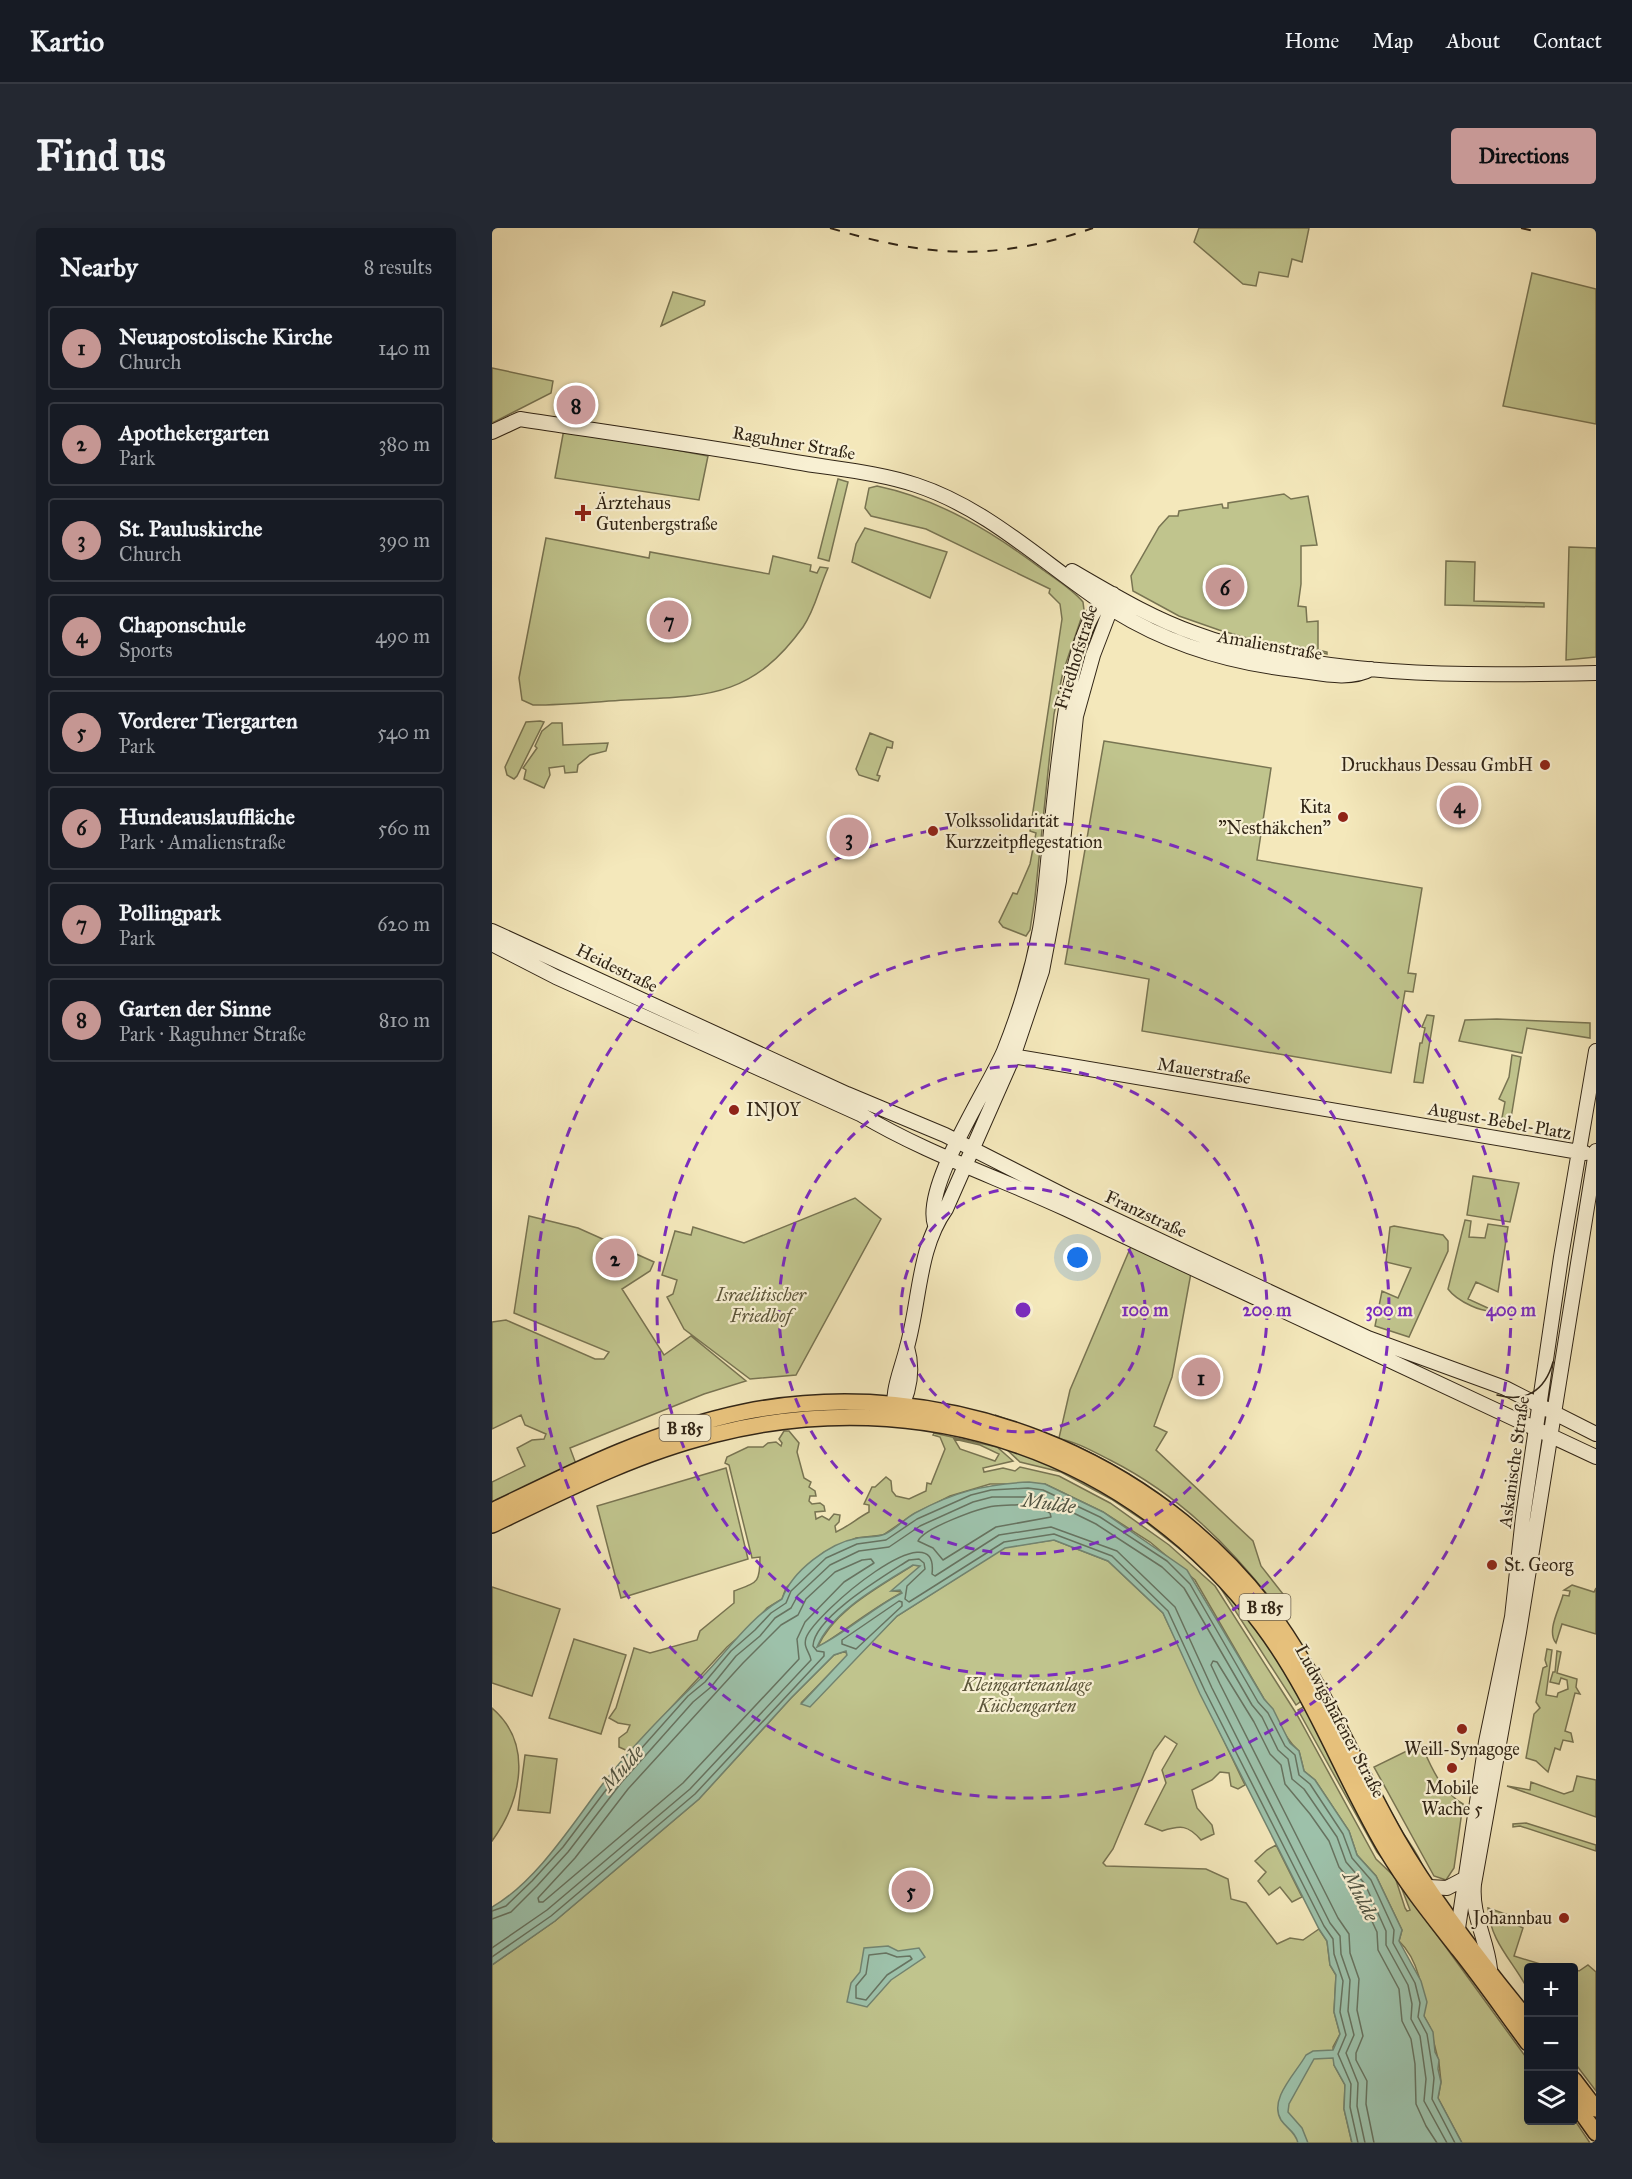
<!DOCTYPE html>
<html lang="en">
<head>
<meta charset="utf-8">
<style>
	:root { --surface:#171b24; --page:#242831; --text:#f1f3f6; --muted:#9ea1a6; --line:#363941; --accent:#c59692 }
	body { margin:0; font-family:"IM FELL Great Primer",serif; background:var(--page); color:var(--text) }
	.controls { position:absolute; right:18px; bottom:18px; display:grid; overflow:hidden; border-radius:6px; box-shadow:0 6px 24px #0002 }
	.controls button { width:54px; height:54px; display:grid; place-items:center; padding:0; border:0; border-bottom:2px solid var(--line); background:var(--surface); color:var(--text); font:30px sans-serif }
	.you { position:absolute; left:586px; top:1030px; width:21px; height:21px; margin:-15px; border:4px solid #fff; border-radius:50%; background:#1a73e8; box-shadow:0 0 0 9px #1a73e833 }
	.badge { display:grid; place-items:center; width:39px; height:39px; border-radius:50%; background:var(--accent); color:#111; font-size:20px; font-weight:700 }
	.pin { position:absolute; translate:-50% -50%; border:3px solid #fff; box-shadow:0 2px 6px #0006 }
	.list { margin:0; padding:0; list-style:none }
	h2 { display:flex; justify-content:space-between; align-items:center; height:78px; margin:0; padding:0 24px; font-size:26px }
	h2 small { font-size:20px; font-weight:400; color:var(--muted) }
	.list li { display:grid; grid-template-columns:39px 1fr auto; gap:18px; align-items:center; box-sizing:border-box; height:84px; margin:0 12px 12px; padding:0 12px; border:2px solid var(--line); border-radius:6px }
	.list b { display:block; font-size:22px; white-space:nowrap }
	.list p { margin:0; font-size:20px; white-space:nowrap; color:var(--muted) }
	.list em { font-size:20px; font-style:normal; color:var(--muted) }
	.icon { flex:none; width:33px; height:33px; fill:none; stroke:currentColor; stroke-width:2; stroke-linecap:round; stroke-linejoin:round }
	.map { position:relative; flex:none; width:1104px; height:1915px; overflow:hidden; border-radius:6px }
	header { display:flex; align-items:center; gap:36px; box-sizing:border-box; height:84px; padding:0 30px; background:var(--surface); border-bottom:2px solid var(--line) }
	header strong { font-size:28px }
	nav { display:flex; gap:33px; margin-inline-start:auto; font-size:21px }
	.intro { display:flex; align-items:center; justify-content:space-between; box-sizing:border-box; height:144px; padding:0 36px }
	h1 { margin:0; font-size:42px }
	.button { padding:15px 27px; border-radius:6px; background:var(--accent); color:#111; font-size:21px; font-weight:700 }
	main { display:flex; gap:36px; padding:0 36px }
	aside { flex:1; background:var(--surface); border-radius:6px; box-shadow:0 6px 24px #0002 }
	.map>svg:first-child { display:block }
	.green { fill:#c0c48d; stroke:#787452; stroke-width:1.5; fill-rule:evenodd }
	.water { fill:#9dc1aa; stroke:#72836f; stroke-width:1.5; fill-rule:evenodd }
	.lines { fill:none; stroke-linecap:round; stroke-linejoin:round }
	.shore { stroke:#677360; stroke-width:1.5 }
	.secondary-casing { stroke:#312516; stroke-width:16 }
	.primary-casing { stroke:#312516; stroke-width:18 }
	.secondary { stroke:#f8f0d3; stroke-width:14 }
	.primary { stroke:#eac47e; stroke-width:15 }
	.tram { stroke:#312516; stroke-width:1.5 }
	.rail { stroke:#312516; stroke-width:2; stroke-dasharray:10 10; stroke-linecap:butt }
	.ring { fill:none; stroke:#7b2cbf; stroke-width:3; stroke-dasharray:10 8 }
	.poi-dot { fill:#8f2418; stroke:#f8f0d3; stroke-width:2 }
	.labels { text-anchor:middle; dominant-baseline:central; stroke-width:4.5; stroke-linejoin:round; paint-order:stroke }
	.shield { fill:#f8f0d3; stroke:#6d624f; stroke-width:1.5 }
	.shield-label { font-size:16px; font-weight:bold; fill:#312516 }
	.street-label { font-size:18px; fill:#312516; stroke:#f8f0d3 }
	.poi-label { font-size:18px; fill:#312516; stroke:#f8f0d3; text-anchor:start }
	.park-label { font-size:18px; font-style:italic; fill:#5c553a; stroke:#f8f0d3 }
	.water-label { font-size:20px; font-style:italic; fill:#515442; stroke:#f8f0d3 }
	.centre { fill:#7b2cbf; stroke:#f8f0d3; stroke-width:3 }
	.ring-label { font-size:18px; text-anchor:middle; font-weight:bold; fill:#7b2cbf; stroke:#f8f0d3; stroke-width:4.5; stroke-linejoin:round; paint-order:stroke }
</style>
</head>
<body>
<header>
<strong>Kartio</strong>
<nav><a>Home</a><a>Map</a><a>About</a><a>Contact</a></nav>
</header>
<div class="intro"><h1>Find us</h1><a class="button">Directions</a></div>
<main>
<aside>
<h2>Nearby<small>8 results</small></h2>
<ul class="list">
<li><span class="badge">1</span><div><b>Neuapostolische Kirche</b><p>Church</p></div><em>140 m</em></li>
<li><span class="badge">2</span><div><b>Apothekergarten</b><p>Park</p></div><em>380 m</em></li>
<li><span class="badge">3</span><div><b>St. Pauluskirche</b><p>Church</p></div><em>390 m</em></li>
<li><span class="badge">4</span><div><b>Chaponschule</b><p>Sports</p></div><em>490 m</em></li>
<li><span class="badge">5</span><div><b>Vorderer Tiergarten</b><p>Park</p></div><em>540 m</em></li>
<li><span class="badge">6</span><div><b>Hundeauslauffläche</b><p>Park · Amalienstraße</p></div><em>560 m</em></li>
<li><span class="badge">7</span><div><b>Pollingpark</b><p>Park</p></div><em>620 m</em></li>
<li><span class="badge">8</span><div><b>Garten der Sinne</b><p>Park · Raguhner Straße</p></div><em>810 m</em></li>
</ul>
</aside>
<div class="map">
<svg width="1104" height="1915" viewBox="0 0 1104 1915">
	<rect width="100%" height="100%" fill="#f4e8bb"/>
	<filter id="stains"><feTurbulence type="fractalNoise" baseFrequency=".00333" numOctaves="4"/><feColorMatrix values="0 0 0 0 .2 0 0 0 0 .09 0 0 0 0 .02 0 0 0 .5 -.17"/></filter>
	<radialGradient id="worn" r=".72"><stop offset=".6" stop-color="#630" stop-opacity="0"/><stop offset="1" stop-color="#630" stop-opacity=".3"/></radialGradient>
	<path class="green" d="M707,0H817L810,34L800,31L796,49L767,44L764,58L751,56L702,14Z
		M1040,45L1104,61V196L1011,178Z
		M181,64L213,73L212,77L169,98Z
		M0,140L61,153L59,165L0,195Z
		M89,162L101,188L97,191L84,188L73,178L75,169Z
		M72,201L216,228L207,272L63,250Z
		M346,251L356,254L337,333L326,330Z
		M385,258C447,271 501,304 551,342C565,352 580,361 591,374L592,382L571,444L562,486L543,669L538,702L534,708L511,699L507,694L521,665L525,666L538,636L544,605L538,603L570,391L568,376L557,365L558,361L434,301L379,288L373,280L377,260Z
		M792,266L799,271L816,268L825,317L809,318V356L806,378L814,379L815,394L826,393V422L835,424V426L805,418L787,419L727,402L687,388L641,363L639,348L667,299L677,288H686L687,283L730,276L731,280H736V275Z
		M373,300L455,324L438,370L360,334L364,316Z
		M54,310L157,330L158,324L277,346L281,328L319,337L318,343L325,345L328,339L336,340C327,360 323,382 311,399C259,471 213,468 133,472C102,474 71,477 41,477L30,472L27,450Z
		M1077,319L1104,320V429L1074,432Z
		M954,333L983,334L982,373L1052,375V379L953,377Z
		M48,493L52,494L25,548L22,551L15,547L13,539L34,494Z
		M60,495H70L71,517L116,515L114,523L98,527L86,537L85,544L73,545L72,538L57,540L58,547L52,560L32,551L34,542L31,540L45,520L43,518L50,503Z
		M378,505L401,514L400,520L395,519L385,547L388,548L386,553L367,547L364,541Z
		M612,513L779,540L765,632L930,660L916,745L924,746L921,764L913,763L899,845L650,803L657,751L573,736Z
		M935,787L942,788L931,855L922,854L928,815H930L933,800L930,799Z
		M1005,791L1098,795V810L1035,800L1030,825L967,813L973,792Z
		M1020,827L1029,829L1018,896L1009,895L1013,874L1007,871L1017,849Z
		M981,948L1027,955L1018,994L975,987Z
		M363,970L389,991L304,1147L258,1151L192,1101L175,1069L181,1066L185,1052L170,1047L183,1003L199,1007L201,999L252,1015Z
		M37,988L86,1000L162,1034L158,1043L130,1061L172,1127L199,1108L254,1153L212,1166L78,1220L84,1236L0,1274V1254L33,1238L25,1220L40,1212L52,1211L54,1206L33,1197L29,1187L0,1201V1094L14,1092L103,1131H112L117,1124L22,1085Z
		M973,992L979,993L977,1009L993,1010L996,996L1016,999L1006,1064L984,1054L976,1071L998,1081L1000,1079L1005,1081C993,1088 964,1072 956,1061Z
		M902,998L951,1007L956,1013V1023L917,1109L883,1098L890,1063L906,1070L919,1040L894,1034L898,999Z
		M640,1016L699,1045L680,1149L662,1198L675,1204L664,1222L761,1313L769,1338L791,1366L786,1369L790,1374L785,1379C738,1318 687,1267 618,1232C602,1224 585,1214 568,1211C734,1281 801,1397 880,1549C890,1568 900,1586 911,1605C918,1616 928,1628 931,1640L886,1566L814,1430L754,1348L702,1297L641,1252L585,1221L503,1187L567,1210L578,1162Z
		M292,1203H297L307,1215L305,1224L312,1250L319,1254L317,1259L323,1263L324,1268H318L317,1273L320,1276L328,1275L332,1278L333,1283L323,1284L324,1291L330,1288L337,1292L342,1286L348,1287L347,1294L343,1298L344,1304C357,1298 364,1291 377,1284V1277L372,1276L380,1259H383L394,1249L399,1253L400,1263L404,1268L417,1271L434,1263L435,1255L439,1256L453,1221L448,1209L441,1207L442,1205L505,1219L521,1233L491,1240L492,1244L511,1240L523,1243L528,1239L567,1248L618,1275L677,1317L723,1358L804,1485L884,1631L903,1649L913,1680L915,1683L918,1682L908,1656L1036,1832V1892L1082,1891L1098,1915H970L946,1870L949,1854L947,1835L938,1799L932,1788C933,1765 926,1731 907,1713L910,1702L884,1648L865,1627L857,1603L823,1552L812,1543L807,1523C790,1509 786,1487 772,1471L703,1352L658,1314L611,1284L553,1256H498L458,1268L422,1286L391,1307L364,1310L331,1325L294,1360L290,1371L275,1380L259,1398L235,1419L138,1524L127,1519V1510L135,1504L138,1497L126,1495L117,1490L124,1480L142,1420L158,1425L205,1412L208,1403L242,1375V1363C266,1354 268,1355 268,1329L260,1330L237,1237L233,1235L235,1229L256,1219H271L276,1215L284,1214L289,1218L290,1215L287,1211ZM462,1211L488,1217L507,1226L503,1233L468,1221Z
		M512,1219L559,1233L660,1292L747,1373L812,1471L804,1477L726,1356L694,1326L655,1295L619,1271L569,1244L528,1234Z
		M234,1240L256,1331L129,1370L105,1278Z
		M562,1312L616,1333L671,1385L753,1557L746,1561L739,1558L737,1545L728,1544L720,1552L700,1562L705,1580L720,1597L722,1606L709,1612C696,1597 689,1597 670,1603L653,1596L674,1555L670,1542L685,1516L673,1508L662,1523L621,1621L611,1635L614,1638L714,1641L736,1651L739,1671L754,1675L785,1716L798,1710L811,1712L827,1701L835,1713L838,1737L844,1747L842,1784L848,1806L841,1819L842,1837L853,1857L852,1881L860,1915H0V1737L63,1693L207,1571L299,1470L342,1427L354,1423L355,1428L309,1475L366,1427L405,1388L513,1319Z
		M421,1337L429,1338L401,1363L411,1364C381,1380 354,1402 325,1420C343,1381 386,1360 421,1337Z
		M1080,1357L1102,1364L1104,1360V1406L1070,1396L1064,1415C1054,1403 1068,1380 1071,1367L1077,1368L1078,1363L1072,1362Z
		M0,1359L68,1381L40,1468L0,1455Z
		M82,1411L134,1427L109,1506L57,1490Z
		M1055,1421L1060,1422L1054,1467L1065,1469L1066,1465L1076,1461L1075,1452L1069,1450L1067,1456L1058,1454L1061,1444H1063L1065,1423L1069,1424L1065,1445L1085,1451L1084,1459L1088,1466L1083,1465L1073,1503L1079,1505L1081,1514L1071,1512L1068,1522L1063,1520L1056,1544L1044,1533L1034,1530L1042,1486L1048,1480L1044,1474L1051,1440L1055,1438L1053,1432Z
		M811,1479L813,1480L897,1639L885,1624L806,1482Z
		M0,1480C42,1516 29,1573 0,1613Z
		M929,1516C939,1539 949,1563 971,1576L962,1640L954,1652L942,1648L882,1539Z
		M33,1527L65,1531L58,1585L26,1582Z
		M1085,1548L1104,1552V1589L1015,1558L1038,1562L1039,1554L1072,1566L1081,1563Z
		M1034,1595L1104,1617V1623L1028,1598L1021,1599V1596Z
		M784,1617L810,1669L800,1674L788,1659L777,1667L766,1653L774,1644L763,1633L775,1622Z
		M996,1680L1016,1687L1023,1696L1031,1700L1022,1728L1058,1739L1036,1740V1762C1022,1734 998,1714 996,1680Z
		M1096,1737L1104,1744V1863L1082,1834V1741L1087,1743Z"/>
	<path class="water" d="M537,1254L553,1256L611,1284L695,1342L772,1471L781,1481L798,1515L807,1523L812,1543L823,1552L857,1603L865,1627L884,1648L910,1702L907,1713L929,1753L935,1774L932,1788L941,1804L943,1824L947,1832L946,1841L949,1854L946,1870L970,1915H860L852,1881L853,1857L842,1837L841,1830L822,1831L797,1876L796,1884L810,1900L816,1915H806C803,1903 795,1901 789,1892C776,1871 805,1844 814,1827L821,1823L841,1822L848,1806L842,1784L844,1747L838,1737L835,1713L827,1701L708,1466L671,1385L616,1333L562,1312L513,1320L405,1388L318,1479L309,1476L355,1427L354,1423L342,1427L299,1470L207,1571L63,1693L0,1737V1679C43,1655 80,1597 110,1557C139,1519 174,1484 209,1450C235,1424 257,1390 290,1371C300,1343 337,1315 366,1310C374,1308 385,1310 393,1306C404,1301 412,1291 423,1285C462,1264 493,1256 537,1254ZM421,1337L428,1338L399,1363L408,1362L410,1365C380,1380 356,1404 325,1419C340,1383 389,1357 421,1337Z
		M396,1718L406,1723L427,1720L433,1729L399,1752L375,1779L355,1774L359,1755L368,1744L372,1720Z"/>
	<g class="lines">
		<path class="shore" d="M536,1276L545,1278L558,1285L559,1289L504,1299L451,1332L441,1320L426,1313C432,1300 487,1280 503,1278C514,1277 525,1277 536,1276Z
			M370,1332L379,1331L382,1335L352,1354L313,1394L305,1411L307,1431L191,1555L51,1674H47L46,1670L83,1630L136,1561L251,1435L289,1397L306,1387L314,1371L343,1344Z
			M407,1373L410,1374V1378L364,1421L350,1416V1412Z
			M0,1683L14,1678L40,1653L71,1619L123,1550L196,1468L213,1454L239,1423L263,1402L279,1385L294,1375L299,1363L334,1330L365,1316L394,1312L425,1291L479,1267L499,1262L536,1260L551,1262L608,1289L675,1333L698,1356L766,1474L776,1485L793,1518L803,1527L807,1547L818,1556L851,1606L860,1630L879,1652L902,1702L901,1715L923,1755L928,1775L926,1789L935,1806L942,1850L940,1871L963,1915
			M0,1691L19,1684L45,1658L76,1624L129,1555L201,1474L219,1459L244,1428L268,1408L283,1390L299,1380L306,1367L338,1337L367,1323L397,1319L428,1298L481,1274L500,1269H549L604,1296L670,1339L692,1360L760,1477L770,1489L786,1522L796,1531L800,1551L812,1561L845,1609L854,1634L873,1656L894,1703V1717L916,1757L920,1776L919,1791L928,1808L934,1851L932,1873L955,1915
			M0,1720L55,1682L198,1561L319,1432C318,1424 311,1420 314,1410C323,1385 448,1279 440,1346L443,1348L507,1307L559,1299L625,1323L683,1379L720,1460L838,1695L848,1708L849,1726L858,1752L856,1783L862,1807L854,1825L866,1855L865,1878L873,1915
			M394,1725L405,1729L418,1728L420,1731L395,1747L374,1772L364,1770V1758L374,1746L377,1727Z
			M0,1729L59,1688L203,1566L332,1428V1424L325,1423L321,1418C322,1389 394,1347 417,1332L427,1331L432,1335L433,1341L415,1358L413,1371L417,1374L512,1314L562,1306L620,1328L676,1383L713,1463L832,1698L841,1711L842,1726L851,1753L848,1784L854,1807L846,1826L859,1856L858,1879L866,1915
			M882,1915L874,1876L875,1853L864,1832V1825L871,1808L865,1782L867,1751L858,1725L857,1706L846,1690L728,1456L719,1437L721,1433L725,1434L762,1494L778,1526L789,1537L793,1556L818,1586L837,1613L847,1639L865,1661L885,1704L886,1722L907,1761L910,1793L919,1811L923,1836L924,1876L934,1898L945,1915"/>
		<defs>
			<path id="secondary" d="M0,204L28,191C120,205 212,218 303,234C343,241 385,244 424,257C500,282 557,341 623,383C678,417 740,435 803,442C827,445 858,453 879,441
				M580,343C620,366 659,390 702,405C823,450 975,448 1104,445
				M0,703L355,866L453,907L577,970L876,1110L1013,1160L1104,1206
				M0,716L64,749L368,886C433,925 505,949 574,981C750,1065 928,1145 1104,1229
				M515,827L1093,925
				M443,997C430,959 496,861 512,823C528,783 540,743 548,701C560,638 566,400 616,369
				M406,1186C418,1164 422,1143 415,1119
				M404,1190C398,1164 409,1144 415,1119C428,1073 426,1020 454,981L521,829L550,743L567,653L584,488L601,427L619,380L621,366
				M937,1659L955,1660L972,1651
				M965,1707L994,1514L1020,1389L1031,1289L1069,1029L1104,823
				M998,1741C995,1711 979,1687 982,1656L1027,1404L1104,923"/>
			<path id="primary" d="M0,1283C80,1244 164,1202 252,1184C452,1144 664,1227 784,1392C832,1460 864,1539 905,1611C939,1670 993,1740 1036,1792
				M0,1297C71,1263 143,1226 220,1207C430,1153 640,1224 770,1397C822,1466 851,1549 895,1623C916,1658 942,1690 967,1722C991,1752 1013,1784 1036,1815
				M1082,1852L1104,1881
				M1082,1874L1104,1905"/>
		</defs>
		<use href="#secondary" class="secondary-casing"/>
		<use href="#primary" class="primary-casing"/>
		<use href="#secondary" class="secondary"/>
		<use href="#primary" class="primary"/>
		<path class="tram" d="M1005,1167C1033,1175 1053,1163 1061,1134"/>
		<path class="rail" d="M338,0C435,29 503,34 601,0
			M1029,0L1042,3"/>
	</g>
	<g class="ring">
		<circle cx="531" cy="1082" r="122"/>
		<circle cx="531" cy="1082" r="244"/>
		<circle cx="531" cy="1082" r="366"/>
		<circle cx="531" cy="1082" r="488"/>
	</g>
	<g class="poi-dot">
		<path d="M88 276h6v6h6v6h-6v6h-6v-6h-6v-6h6z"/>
		<circle cx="1053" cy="537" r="6"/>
		<circle cx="851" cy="589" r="6"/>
		<circle cx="441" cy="603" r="6"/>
		<circle cx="242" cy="882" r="6"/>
		<circle cx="1000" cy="1337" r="6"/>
		<circle cx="970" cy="1501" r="6"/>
		<circle cx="960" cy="1540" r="6"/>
		<circle cx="1072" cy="1690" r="6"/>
	</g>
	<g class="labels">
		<g class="shield">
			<rect x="167.5" y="1187" width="51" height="26" rx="4.5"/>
			<rect x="747.5" y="1366" width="51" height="26" rx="4.5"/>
		</g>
		<g class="shield-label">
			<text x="193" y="1200">B 185</text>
			<text x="773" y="1379">B 185</text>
		</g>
		<g class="street-label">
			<text transform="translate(302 215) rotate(10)">Raguhner Straße</text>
			<text transform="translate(778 417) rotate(10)">Amalienstraße</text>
			<text transform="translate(584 429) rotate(-73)">Friedhofstraße</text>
			<text transform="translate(125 740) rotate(26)">Heidestraße</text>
			<text transform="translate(712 843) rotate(9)">Mauerstraße</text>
			<text transform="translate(1008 893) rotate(10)">August-Bebel-Platz</text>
			<text transform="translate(654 986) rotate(25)">Franzstraße</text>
			<text transform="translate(1022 1234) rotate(-82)">Askanische Straße</text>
			<text transform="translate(848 1493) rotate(62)">Ludwigshafener Straße</text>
		</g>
		<g class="poi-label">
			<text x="104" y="275">Ärztehaus<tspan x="104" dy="21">Gutenbergstraße</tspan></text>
			<text x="1041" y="537" text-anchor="end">Druckhaus Dessau GmbH</text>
			<text x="839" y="579" text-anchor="end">Kita<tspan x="839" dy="21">"Nesthäkchen"</tspan></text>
			<text x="453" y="593">Volkssolidarität<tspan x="453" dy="21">Kurzzeitpflegestation</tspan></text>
			<text x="254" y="882">INJOY</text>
			<text x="1012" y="1337">St. Georg</text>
			<text x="970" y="1521" text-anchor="middle">Weill-Synagoge</text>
			<text x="960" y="1560" text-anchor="middle">Mobile<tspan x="960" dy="21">Wache 5</tspan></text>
			<text x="1060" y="1690" text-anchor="end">Johannbau</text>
		</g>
		<g class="park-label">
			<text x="269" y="1067">Israelitischer<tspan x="269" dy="21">Friedhof</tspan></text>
			<text x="535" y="1457">Kleingartenanlage<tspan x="535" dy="21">Küchengarten</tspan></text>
		</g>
		<g class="water-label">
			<text transform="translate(557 1275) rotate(8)">Mulde</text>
			<text transform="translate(130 1540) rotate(-48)">Mulde</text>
			<text transform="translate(869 1668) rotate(63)">Mulde</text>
		</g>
	</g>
	<circle cx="531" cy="1082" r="9" class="centre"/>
	<g class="ring-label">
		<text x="653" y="1088">100 m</text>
		<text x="775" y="1088">200 m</text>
		<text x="897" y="1088">300 m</text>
		<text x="1019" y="1088">400 m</text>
	</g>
	<rect width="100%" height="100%" filter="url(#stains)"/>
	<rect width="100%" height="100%" fill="url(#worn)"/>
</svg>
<div class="controls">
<button>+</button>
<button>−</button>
<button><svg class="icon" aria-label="layers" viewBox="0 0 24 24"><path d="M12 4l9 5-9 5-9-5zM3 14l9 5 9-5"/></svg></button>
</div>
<div class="you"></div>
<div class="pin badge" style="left:709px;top:1149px">1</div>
<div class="pin badge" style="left:123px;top:1030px">2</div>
<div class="pin badge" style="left:357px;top:609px">3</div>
<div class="pin badge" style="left:967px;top:577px">4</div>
<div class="pin badge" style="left:419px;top:1662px">5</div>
<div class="pin badge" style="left:733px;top:359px">6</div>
<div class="pin badge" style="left:177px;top:392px">7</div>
<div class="pin badge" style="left:84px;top:177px">8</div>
</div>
</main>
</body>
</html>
